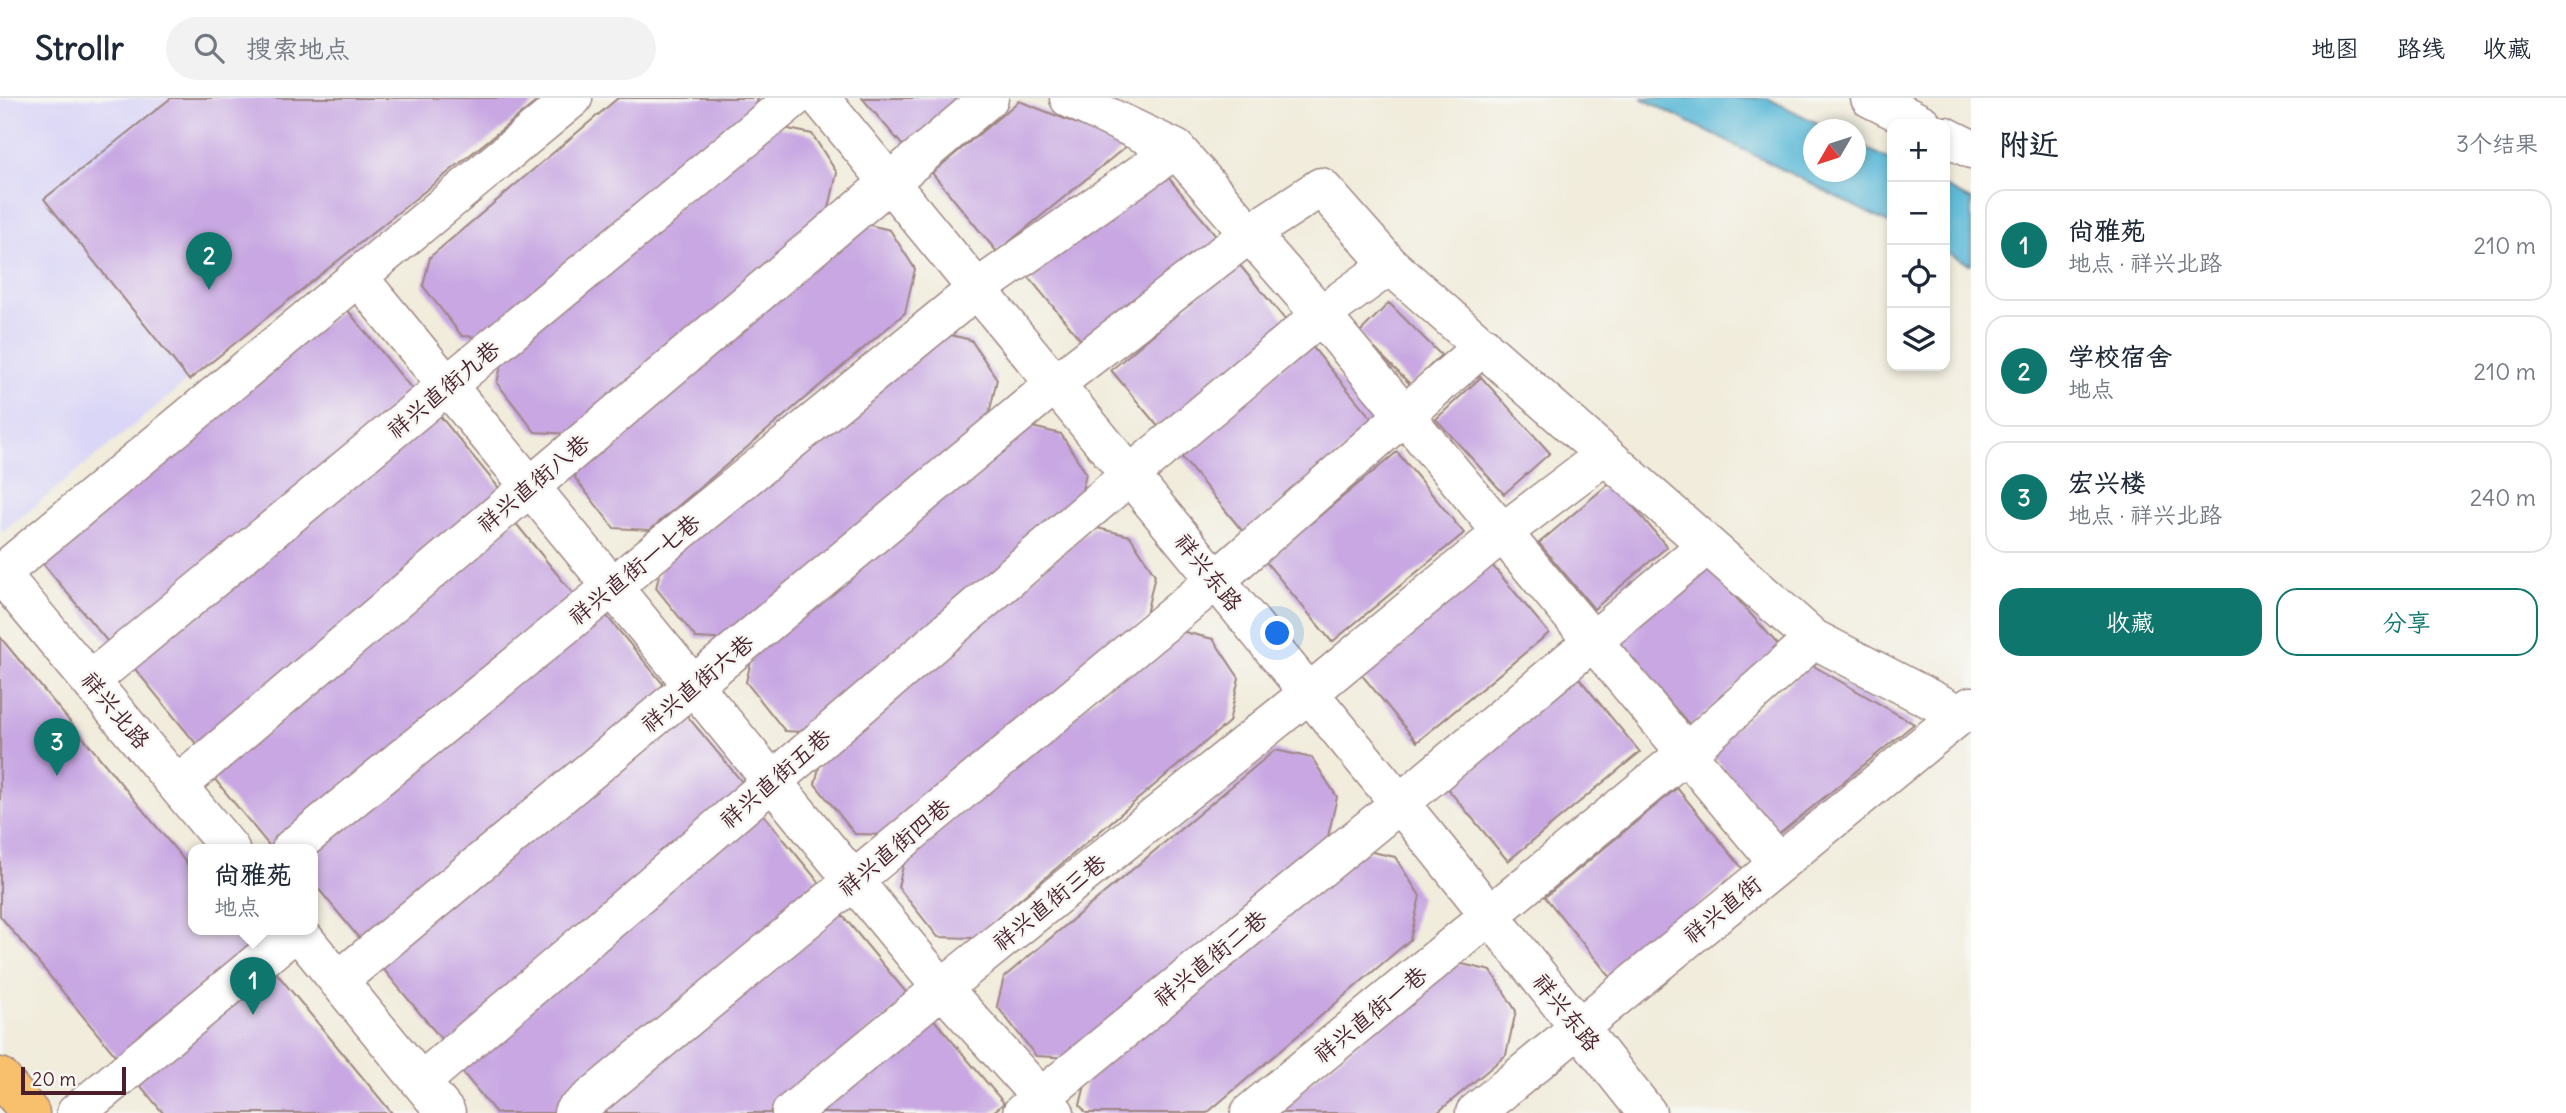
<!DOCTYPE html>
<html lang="zh">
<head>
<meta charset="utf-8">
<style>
	:root { --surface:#fff; --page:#f2f2f3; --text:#1f2937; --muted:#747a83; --line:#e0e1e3; --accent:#0f766e }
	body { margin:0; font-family:Delius,"LXGW WenKai TC",sans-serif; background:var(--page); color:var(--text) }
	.controls { position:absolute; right:21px; top:21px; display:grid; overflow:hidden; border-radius:14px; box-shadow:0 4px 10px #0003 }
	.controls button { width:63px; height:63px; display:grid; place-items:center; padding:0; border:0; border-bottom:2px solid var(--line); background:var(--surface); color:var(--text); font:35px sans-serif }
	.compass { position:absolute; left:1803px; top:21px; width:63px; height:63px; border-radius:50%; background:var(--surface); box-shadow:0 4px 10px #0003; rotate:231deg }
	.scale { position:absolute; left:21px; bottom:18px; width:105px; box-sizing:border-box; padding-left:7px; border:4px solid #4a1f2b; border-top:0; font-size:19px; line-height:24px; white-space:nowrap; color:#4a1f2b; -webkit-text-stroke:5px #f6f6f2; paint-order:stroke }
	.you { position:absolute; left:1278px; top:536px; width:24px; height:24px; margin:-18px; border:5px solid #fff; border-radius:50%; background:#1a73e8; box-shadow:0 0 0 10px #1a73e833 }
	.badge { display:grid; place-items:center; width:46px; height:46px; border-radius:50%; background:var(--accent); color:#fff; font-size:23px; font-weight:700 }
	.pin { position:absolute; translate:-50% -58px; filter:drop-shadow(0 2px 4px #0008) }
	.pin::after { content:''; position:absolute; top:37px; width:24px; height:21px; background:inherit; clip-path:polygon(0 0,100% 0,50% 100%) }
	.popup { position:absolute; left:188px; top:746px; width:130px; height:91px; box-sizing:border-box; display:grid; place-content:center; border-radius:14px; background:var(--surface); filter:drop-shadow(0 2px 5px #0005); font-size:23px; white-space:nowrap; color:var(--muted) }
	.popup b { font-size:26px; color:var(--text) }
	.popup::after { content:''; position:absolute; left:50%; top:100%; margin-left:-14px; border:14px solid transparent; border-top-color:var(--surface) }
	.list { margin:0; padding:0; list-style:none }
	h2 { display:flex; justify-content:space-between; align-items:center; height:91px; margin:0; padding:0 28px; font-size:30px }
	h2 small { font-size:23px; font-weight:400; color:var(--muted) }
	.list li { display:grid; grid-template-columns:46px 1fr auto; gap:21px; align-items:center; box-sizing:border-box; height:112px; margin:0 14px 14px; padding:0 14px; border:2px solid var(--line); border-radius:21px }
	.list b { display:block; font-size:26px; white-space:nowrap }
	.list p { margin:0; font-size:23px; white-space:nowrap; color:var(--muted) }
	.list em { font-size:23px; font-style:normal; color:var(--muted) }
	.actions { display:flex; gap:14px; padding:21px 28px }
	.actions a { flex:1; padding:16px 0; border:2px solid var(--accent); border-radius:21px; text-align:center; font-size:24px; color:var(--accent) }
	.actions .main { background:var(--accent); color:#fff }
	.icon { flex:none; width:38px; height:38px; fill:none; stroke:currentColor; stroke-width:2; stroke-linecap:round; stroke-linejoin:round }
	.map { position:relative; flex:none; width:1971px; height:1015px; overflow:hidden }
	header { display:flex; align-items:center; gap:42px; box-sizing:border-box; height:98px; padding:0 35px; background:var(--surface); border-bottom:2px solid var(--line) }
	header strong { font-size:33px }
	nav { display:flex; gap:38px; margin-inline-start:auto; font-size:24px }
	.search { width:490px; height:63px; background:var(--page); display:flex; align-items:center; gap:18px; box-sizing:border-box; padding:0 24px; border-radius:38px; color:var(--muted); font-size:26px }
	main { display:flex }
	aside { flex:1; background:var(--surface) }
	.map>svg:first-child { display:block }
	.built { fill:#dad6f7 }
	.water { fill:#58b8d7; stroke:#516c81; stroke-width:2 }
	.building { fill:#c8a7e2 }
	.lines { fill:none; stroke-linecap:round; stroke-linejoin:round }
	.minor-casing { stroke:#9e8683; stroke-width:41 }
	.major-casing { stroke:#9e8683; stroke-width:41 }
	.minor { stroke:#fff; stroke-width:38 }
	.major { stroke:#f8bf6c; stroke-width:38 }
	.labels { text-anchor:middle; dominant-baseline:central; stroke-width:5; stroke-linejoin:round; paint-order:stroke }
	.street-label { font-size:23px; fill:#4a1f2b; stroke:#f6f6f2 }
</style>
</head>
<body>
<header>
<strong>Strollr</strong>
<div class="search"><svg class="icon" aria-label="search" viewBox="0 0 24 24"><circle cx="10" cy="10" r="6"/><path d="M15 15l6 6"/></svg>搜索地点</div>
<nav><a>地图</a><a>路线</a><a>收藏</a></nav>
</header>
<main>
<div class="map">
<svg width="1971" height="1015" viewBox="0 0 1971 1015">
	<rect width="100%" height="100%" fill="#f6f6f2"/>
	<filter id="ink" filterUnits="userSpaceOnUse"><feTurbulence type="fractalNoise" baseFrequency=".0143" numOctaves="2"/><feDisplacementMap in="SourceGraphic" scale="14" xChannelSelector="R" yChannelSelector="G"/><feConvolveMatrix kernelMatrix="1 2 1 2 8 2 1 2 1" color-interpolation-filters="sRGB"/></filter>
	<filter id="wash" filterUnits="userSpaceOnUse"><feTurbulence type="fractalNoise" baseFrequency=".00686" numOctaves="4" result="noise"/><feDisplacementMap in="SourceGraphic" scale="28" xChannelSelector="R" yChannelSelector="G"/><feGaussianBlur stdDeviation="1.57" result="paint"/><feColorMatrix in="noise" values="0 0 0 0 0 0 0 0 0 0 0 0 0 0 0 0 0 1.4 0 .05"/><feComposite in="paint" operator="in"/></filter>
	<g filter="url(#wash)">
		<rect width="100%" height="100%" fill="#f1ecdb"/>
		<path class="built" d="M0,0H171L45,101L189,282L3,434L0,430Z"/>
		<path class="water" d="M1641,0H1767L1829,31L1814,32V74H1856V45L1892,63V127Z
			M1945,89L1971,102V167L1945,154Z"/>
		<g id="blocks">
			<path class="building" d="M171,0H541L189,282L44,101Z
				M618,0H758L753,23L497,240L462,238L423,188L430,159Z
				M862,0H971L909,55Z
				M1019,3L1129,46L997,154L932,75Z
				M774,28L812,36L837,75L827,119L571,336L535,334L497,285L504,255Z
				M1158,67L1225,148L1093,257L1026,176Z
				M853,123L890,132L915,171L905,215L650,432L614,430L575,380L582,351Z
				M1238,165L1293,231L1165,337L1111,272Z
				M1389,205L1441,257L1411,287L1359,235Z
				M345,209L417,297L112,549L39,461Z
				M934,233L971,242L997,281L987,325L732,542L696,540L656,490L663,461Z
				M1310,246L1376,326L1244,435L1178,355Z
				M1481,279L1550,355L1504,396L1436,321Z
				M436,313L508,401L202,653L130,565Z
				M1024,327L1061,336L1086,375L1076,419L821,635L785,633L746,584L753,555Z
				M1397,354L1464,435L1332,544L1265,463Z
				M1612,383L1667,449L1594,511L1539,445Z
				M514,423L584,509L287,751H272L208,673Z
				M1093,429L1130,438L1155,477L1145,521L890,737L855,736L815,686L822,657Z
				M1482,455L1549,535L1417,644L1351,564Z
				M1700,459L1780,549L1691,628L1611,538Z
				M601,511L673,598L368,851L312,783V751Z
				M1176,532L1213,541L1239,580L1229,624L974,840L938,839L898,789L905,760Z
				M0,539L194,774V831H240L392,1015H163L0,818Z
				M1812,567L1914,626L1778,737L1708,651Z
				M1573,573L1640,654L1508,763L1441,683Z
				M679,608L752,696L447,948L374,860Z
				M1275,652L1312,660L1337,699L1327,743L1072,960L1036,958L997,908L1004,879Z
				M1677,690L1743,771L1611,880L1545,799Z
				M759,711L831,799L569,1015H496L453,963Z
				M1358,751L1395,759L1420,798L1410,842L1207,1015H1086L1080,1007L1087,979Z
				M838,812L910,899L770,1015H591Z
				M1454,864L1491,873L1516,913L1506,957L1437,1015H1274Z
				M931,918L1004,1005L992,1015H813Z"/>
		</g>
	</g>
	<g filter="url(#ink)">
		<use href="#blocks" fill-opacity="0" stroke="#9e8683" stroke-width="2"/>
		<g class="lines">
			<defs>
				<path id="minor" d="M820,0L1438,752L1647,1015
					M1069,0L1176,51L1321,217L1778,765
					M1870,0L1922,26
					M1945,38L1971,51
					M358,179L936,883L1055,1015
					M0,475L230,751
					M0,476L573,0
					M91,582L794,0
					M178,687L989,0
					M291,751L977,191L1176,51
					M296,831L446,1015
					M338,883L1055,286L1249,136L1321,89L1390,167L1814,541L1961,617
					M421,984L1130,377L1321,217L1390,167
					M76,1015L297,832
					M573,1015L1216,482L1483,248
					M791,1015L942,890L1309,595L1502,435L1605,357
					M1022,1015L1399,706L1707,447
					M1250,1015L1685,656L1814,541
					M1475,1015L1971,608"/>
				<path id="major" d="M0,979L30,1015"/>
			</defs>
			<use href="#minor" class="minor-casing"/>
			<use href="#major" class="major-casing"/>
			<use href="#minor" class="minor"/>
			<use href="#major" class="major"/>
		</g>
	</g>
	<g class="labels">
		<g class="street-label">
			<text transform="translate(443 291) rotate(-40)">祥兴直街九巷</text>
			<text transform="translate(533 385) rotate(-40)">祥兴直街八巷</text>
			<text transform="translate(634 471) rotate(-39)">祥兴直街一七巷</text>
			<text transform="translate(1209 474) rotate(51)">祥兴东路</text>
			<text transform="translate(697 585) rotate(-40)">祥兴直街六巷</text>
			<text transform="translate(116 612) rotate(50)">祥兴北路</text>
			<text transform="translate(775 680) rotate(-41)">祥兴直街五巷</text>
			<text transform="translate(894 749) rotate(-40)">祥兴直街四巷</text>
			<text transform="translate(1049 804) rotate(-39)">祥兴直街三巷</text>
			<text transform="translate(1722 811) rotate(-39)">祥兴直街</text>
			<text transform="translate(1210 860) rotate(-39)">祥兴直街二巷</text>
			<text transform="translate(1567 914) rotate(51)">祥兴东路</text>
			<text transform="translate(1370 916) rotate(-39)">祥兴直街一巷</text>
		</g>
	</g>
</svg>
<div class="controls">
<button>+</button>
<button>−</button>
<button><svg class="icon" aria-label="locate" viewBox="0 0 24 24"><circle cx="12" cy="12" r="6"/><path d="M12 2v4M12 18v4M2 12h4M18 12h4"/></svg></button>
<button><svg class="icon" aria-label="layers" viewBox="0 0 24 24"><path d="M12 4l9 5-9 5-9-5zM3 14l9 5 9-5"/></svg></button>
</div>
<svg class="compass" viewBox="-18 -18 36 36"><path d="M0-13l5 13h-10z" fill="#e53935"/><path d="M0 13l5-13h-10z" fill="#747a83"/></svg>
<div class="scale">20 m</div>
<div class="you"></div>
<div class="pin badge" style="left:253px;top:917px">1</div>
<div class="popup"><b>尚雅苑</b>地点</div>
<div class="pin badge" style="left:209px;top:192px">2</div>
<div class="pin badge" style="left:57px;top:678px">3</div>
</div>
<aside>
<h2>附近<small>3个结果</small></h2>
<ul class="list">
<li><span class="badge">1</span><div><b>尚雅苑</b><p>地点 · 祥兴北路</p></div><em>210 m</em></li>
<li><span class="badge">2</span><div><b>学校宿舍</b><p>地点</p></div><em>210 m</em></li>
<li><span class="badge">3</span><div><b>宏兴楼</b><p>地点 · 祥兴北路</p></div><em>240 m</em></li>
</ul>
<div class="actions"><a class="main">收藏</a><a>分享</a></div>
</aside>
</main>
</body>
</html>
